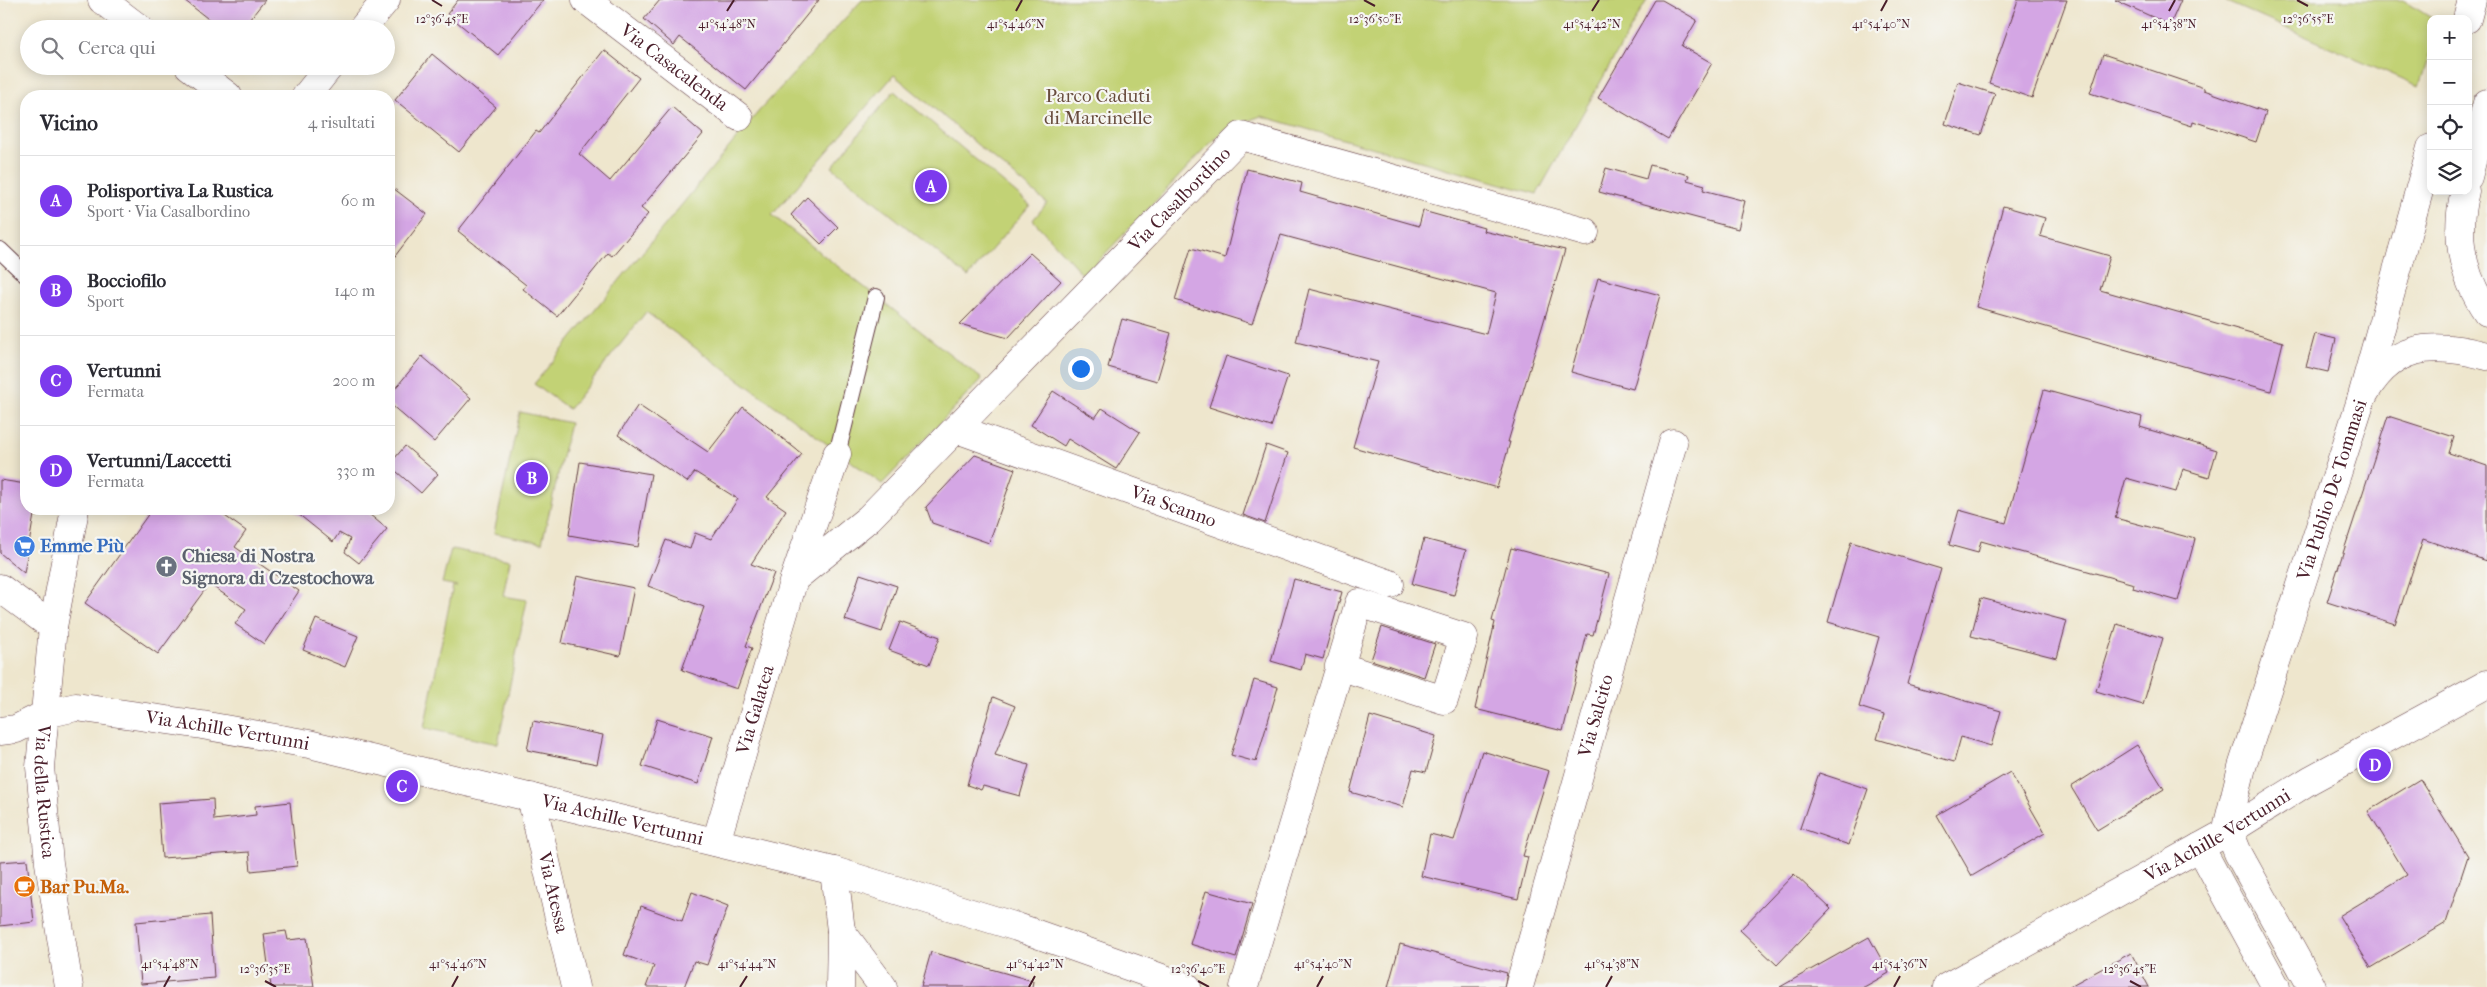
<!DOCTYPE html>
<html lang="it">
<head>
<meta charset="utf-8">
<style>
	:root { --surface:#fff; --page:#f2f2f3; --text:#2b2b33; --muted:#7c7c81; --line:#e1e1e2; --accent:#7c3aed }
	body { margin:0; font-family:"IM FELL French Canon",serif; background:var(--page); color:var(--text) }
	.controls { position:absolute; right:15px; top:15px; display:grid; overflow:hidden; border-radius:10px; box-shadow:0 2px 12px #0003 }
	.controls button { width:45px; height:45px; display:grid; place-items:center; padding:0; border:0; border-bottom:1px solid var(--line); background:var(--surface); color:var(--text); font:25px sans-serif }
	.you { position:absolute; left:1080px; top:368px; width:18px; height:18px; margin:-12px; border:4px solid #fff; border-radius:50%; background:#1a73e8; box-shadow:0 0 0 8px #1a73e833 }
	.badge { display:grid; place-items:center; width:32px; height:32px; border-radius:50%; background:var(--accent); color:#fff; font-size:16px; font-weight:700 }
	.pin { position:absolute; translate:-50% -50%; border:2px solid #fff; box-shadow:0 1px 5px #0006 }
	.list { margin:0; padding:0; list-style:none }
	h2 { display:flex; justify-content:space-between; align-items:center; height:65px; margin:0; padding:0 20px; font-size:21px }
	h2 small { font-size:16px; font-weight:400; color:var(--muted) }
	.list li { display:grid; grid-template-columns:32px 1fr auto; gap:15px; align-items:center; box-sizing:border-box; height:90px; padding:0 20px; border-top:1px solid var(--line) }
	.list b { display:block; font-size:19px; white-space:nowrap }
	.list p { margin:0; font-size:16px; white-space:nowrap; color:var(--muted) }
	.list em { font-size:16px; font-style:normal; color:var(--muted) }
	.icon { flex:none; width:28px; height:28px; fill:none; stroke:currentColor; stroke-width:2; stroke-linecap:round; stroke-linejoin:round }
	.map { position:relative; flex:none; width:2487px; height:987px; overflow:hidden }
	.search { position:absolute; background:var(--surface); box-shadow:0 2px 12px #0003; left:20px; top:20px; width:375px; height:55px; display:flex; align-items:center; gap:12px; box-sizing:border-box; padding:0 18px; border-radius:28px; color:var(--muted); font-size:19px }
	.panel { position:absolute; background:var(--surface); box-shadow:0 2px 12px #0003; left:20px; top:90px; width:375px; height:425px; border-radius:20px }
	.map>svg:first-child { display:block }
	.green { fill:#c2d274; stroke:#867850 }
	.building { fill:#d4a6e4 }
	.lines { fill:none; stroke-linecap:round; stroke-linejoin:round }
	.lane-casing { stroke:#633d43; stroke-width:18 }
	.street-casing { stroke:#633d43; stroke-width:29 }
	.secondary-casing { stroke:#633d43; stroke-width:29 }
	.highway-casing { stroke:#633d43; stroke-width:29 }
	.lane { stroke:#fff; stroke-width:16 }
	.street { stroke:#fff; stroke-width:28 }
	.secondary { stroke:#fff; stroke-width:28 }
	.highway { stroke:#fff; stroke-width:28 }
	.ticks { fill:none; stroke:#4a1f2b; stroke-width:2 }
	.labels { text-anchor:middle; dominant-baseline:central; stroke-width:4.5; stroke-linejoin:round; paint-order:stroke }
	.street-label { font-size:19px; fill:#4a1f2b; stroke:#f6f6f2 }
	.park-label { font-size:19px; fill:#684c3d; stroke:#f6f6f2 }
	.shop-label { font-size:19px; font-weight:bold; fill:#366cbe; stroke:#f6f6f2; text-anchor:start }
	.worship-label { font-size:19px; font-weight:bold; fill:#5b616d; stroke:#f6f6f2; text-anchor:start }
	.food-label { font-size:19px; font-weight:bold; fill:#c56008; stroke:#f6f6f2; text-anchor:start }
	.ticks-label { font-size:12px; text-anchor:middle; fill:#4a1f2b; stroke:#f6f6f2; stroke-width:4.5; stroke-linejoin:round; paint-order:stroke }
</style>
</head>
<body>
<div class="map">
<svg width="2487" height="987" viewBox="0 0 2487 987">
	<rect width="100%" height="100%" fill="#f6f6f2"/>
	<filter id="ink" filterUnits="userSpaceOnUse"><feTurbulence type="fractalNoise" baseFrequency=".02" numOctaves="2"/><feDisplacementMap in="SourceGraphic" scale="10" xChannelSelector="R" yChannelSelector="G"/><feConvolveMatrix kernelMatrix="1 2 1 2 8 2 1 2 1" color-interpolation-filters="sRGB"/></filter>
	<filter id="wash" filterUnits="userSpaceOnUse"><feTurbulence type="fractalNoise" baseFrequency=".0096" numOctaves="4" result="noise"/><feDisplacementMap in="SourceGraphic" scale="20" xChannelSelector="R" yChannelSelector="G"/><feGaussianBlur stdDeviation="1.12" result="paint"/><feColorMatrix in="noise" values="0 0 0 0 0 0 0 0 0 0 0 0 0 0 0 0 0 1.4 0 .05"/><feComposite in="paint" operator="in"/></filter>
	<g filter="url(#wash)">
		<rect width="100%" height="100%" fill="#eee6cd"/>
		<path class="green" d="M862,0H1647L1537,194L1261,116L1223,130L1084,276L1033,220L1047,203L894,75L772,215L982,379L882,484L646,312L569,409L534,384L759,111Z
			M2222,0H2403L2433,19H2431V50L2419,86Z
			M894,91L1030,205L968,277L832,167Z
			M520,412L570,423L542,543L494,533Z
			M451,549L510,560L503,596L527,600L498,744L424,728L453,586H457L442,583Z"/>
		<g id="blocks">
			<path class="building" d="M184,0H265L242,29H221Z
				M458,0H543L498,55L447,14Z
				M660,0H819L746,90L680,37L674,45L644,19Z
				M1655,0H1662L1697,20L1682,46L1712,63L1668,139L1598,98Z
				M2018,0H2067L2032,98L1989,83Z
				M2115,0H2181L2170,25Z
				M604,50L639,78L579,154L610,181L672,107L703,134L641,208L648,214L612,256L608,253L557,316L523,289L526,285L458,231L536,131L539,133Z
				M432,54L496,107L459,152L395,100Z
				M2103,54L2204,88V90L2266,112L2256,142L2193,121L2192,126L2090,93Z
				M1958,82L1995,94L1981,135L1945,124Z
				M1650,165L1689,175L1687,180L1705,185L1703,190L1745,201L1738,229L1599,192L1606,168L1646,179Z
				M1247,169L1302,183L1300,192L1419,226L1423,211L1484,228L1483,231L1565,250L1508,442H1510L1497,488L1353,447L1378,362L1296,342L1309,289L1486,334L1496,293L1281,235L1252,324L1175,300L1191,248L1225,258Z
				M389,185L427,214L389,264Z
				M807,197L838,227L821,244L791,215Z
				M2003,206L2045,218L2040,236L2110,256L2100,290L2283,342L2271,391L1976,307Z
				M1030,253L1061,281L1008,338L960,324Z
				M1598,278L1660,295L1633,389L1571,372Z
				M1122,319L1171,333L1157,381L1108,367Z
				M2315,334L2336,339L2328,372L2306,367Z
				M422,356L471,398L434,442L389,403V396Z
				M1226,356L1288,376L1271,427L1209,407Z
				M2044,390L2142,417L2140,427L2217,450L2209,477L2183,469L2176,492L2126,478L2115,518L2195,539L2178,601L2133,588L2134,584L1981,541L1978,553L1949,545L1959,510L2006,523Z
				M1053,391L1095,418L1102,408L1140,432L1116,469L1068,439L1064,446L1031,425Z
				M638,405L708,452L743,407L802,454L767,497L786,510L751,564L774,573L746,646L752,648L737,689L682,670L704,607L648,586L666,540L690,549L695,533L711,539L738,499L695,472L687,482L618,435Z
				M2388,416L2454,437L2449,453L2487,466V561L2423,539L2395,624L2327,602Z
				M1266,445L1288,453L1265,523L1243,515Z
				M405,446L438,474L421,493L389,465Z
				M975,455L1015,469L989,543L932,523L926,507Z
				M580,462L651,474L638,547L569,535Z
				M0,480L26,484V509H35L24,573L0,553Z
				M152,509H215L246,531L235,547L299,591L264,644L235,624L246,609L209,584L158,654L85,603Z
				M292,509H363L387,529L359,563L345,552L350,539L339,533L333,542Z
				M1424,539L1466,550L1454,595L1412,584Z
				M1851,542L1941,569L1907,684L2001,711L1991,746L1961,737L1954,762L1877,739L1884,715L1859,707L1879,637L1828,622Z
				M1511,548L1609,574L1593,635L1587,634L1563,731L1475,709L1495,622L1492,621Z
				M860,574L897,586L882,632L845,620Z
				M577,576L634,588L620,656L562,643Z
				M1294,579L1342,592L1323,659L1305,654L1301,670L1271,661Z
				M1981,598L2067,621L2057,658L1971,636Z
				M316,619L358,636L345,667L303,650Z
				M900,622L940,637L929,665L889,650Z
				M2117,624L2163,638L2143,705L2096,691Z
				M1382,627L1435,644L1424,677L1371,660Z
				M1254,680L1278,687L1256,762L1231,755Z
				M993,697L1015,706L995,755L1029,765L1020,796L983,786L981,790L967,785Z
				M1370,716L1436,736L1426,772L1413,769L1403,807L1350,792Z
				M657,719L713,736L698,784L642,766Z
				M533,721L603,735L597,764L527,750Z
				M2137,745L2164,789L2097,830L2071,787Z
				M1482,751L1549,771L1523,856L1528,857L1518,899L1421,876L1430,834L1454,840Z
				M2010,772L2045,833L1972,876L1937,815Z
				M1819,773L1868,789L1849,845L1800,828Z
				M2420,779L2468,856L2446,923L2371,968L2339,916L2407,875L2368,811Z
				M213,799L214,820L256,815L255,806L290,802L297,866L251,871L249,852L162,858L158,803Z
				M27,860L34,922L0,926V862Z
				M1794,874L1831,909L1777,965L1740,930Z
				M1206,891L1252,904L1236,958L1190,944Z
				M692,892L728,906L707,965L694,961L684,987H646L654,966L624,955L641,906L682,921Z
				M210,915L214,978L141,984L136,922Z
				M286,931L288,940L307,938L314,987H271L264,934Z
				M1869,937L1889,973L1864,987H1780Z
				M1400,944L1507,973L1504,987H1388Z
				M931,952L1033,981L1032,987H921Z
				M2131,953L2149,987H2068Z"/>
		</g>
	</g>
	<g filter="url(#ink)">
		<use href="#blocks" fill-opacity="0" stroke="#633d43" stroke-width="1"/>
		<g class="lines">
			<defs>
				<path id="lane" d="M0,250L26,275
					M837,454L876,297"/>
				<g id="street">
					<path d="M102,0L140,29"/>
					<path id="s1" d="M586,0L739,117"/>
					<path d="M362,29L386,0"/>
					<path d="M189,66L228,96"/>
					<path d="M306,96L330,66"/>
					<path id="s2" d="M957,429L1390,584"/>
					<path d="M794,579L837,454"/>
					<path d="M53,627L75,509"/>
					<path id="s3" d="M531,797L575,987"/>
					<path id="s4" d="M716,842L794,579L869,518L1241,136L1585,232"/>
					<path d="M834,871L841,931L840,987"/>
					<path d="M841,931L883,987"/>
					<path d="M1244,987L1359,603L1464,637L1444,700L1339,666"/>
					<path id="s5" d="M1519,987L1673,443"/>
				</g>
				<g id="secondary">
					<path d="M2467,19L2472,0"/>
					<path id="s6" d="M0,588L53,627L40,767L49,863L69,987"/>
					<path id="s7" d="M0,731L16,729L46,714L76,707L202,725L309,744L834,871L1017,927L1187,987"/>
					<path d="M2200,847L2276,987"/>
					<path id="s8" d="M1947,987L2229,831L2310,780L2487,684"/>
					<path id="s9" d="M2312,987L2238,853L2229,831L2228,824L2242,767L2361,400L2431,148"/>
				</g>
				<path id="highway" d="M2468,177L2487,103
					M2465,191C2454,234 2462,276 2487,312
					M2361,400C2390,343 2431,341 2487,356"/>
			</defs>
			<use href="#lane" class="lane-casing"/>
			<use href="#street" class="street-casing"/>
			<use href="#secondary" class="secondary-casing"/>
			<use href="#highway" class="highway-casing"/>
			<use href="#lane" class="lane"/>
			<use href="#street" class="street"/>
			<use href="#secondary" class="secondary"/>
			<use href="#highway" class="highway"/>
		</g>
	</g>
	<path class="ticks" d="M432,0L442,6M1364,0L1375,6M2297,0L2308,6M727,11L734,0M1016,11L1022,0M1592,11L1599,0M1881,11L1887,0M2169,11L2175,0M265,981L276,987M1198,981L1209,987M2130,981L2141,987M164,987L170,976M452,987L458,976M740,987L747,976M1029,987L1035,976M1317,987L1323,976M1606,987L1612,976M1894,987L1900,976"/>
	<defs>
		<symbol id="supermarket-disc" viewBox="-11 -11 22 22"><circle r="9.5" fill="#3f7fe0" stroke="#f6f6f2"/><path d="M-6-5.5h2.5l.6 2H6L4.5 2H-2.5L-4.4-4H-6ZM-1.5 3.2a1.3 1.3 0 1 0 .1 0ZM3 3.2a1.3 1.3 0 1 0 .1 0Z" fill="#fff"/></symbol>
		<symbol id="church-disc" viewBox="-11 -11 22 22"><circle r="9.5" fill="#6b7280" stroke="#f6f6f2"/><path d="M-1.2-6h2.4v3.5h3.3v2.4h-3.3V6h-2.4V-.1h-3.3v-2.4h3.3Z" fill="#fff"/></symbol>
		<symbol id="cafe-disc" viewBox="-11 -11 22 22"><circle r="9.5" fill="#e8710a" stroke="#f6f6f2"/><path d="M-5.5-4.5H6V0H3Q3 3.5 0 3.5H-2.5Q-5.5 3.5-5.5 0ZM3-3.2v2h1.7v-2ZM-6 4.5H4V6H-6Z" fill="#fff"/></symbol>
	</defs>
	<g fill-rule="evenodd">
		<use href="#supermarket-disc" x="12" y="534" width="25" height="25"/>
		<use href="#church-disc" x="154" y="554" width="25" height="25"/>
		<use href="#cafe-disc" x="12" y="874" width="25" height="25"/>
	</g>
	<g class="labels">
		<g class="street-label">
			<text stroke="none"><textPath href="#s1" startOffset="111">Via Casacalenda</textPath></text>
			<text stroke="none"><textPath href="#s4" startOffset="816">Via Casalbordino</textPath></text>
			<text stroke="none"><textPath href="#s9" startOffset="534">Via Publio De Tommasi</textPath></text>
			<text stroke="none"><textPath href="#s2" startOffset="230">Via Scanno</textPath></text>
			<text stroke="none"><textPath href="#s4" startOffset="138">Via Galatea</textPath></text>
			<text stroke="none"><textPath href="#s5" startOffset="282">Via Salcito</textPath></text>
			<text stroke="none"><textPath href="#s7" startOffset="234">Via Achille Vertunni</textPath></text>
			<text stroke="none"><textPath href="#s6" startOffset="231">Via della Rustica</textPath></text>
			<text stroke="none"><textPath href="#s7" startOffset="639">Via Achille Vertunni</textPath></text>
			<text stroke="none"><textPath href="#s8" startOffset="310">Via Achille Vertunni</textPath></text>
			<text stroke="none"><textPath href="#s3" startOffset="98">Via Atessa</textPath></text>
		</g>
		<g class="park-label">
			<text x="1098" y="96">Parco Caduti<tspan x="1098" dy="22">di Marcinelle</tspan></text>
		</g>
		<g class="shop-label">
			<text x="40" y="546">Emme Più</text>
		</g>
		<g class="worship-label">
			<text x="182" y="556">Chiesa di Nostra<tspan x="182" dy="22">Signora di Czestochowa</tspan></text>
		</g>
		<g class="food-label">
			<text x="40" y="887">Bar Pu.Ma.</text>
		</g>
	</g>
	<g class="ticks-label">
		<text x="442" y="23">12°36'45"E</text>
		<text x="2308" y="23">12°36'55"E</text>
		<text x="1375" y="23">12°36'50"E</text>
		<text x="727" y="28">41°54'48"N</text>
		<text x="1016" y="28">41°54'46"N</text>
		<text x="1592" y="28">41°54'42"N</text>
		<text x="1881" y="28">41°54'40"N</text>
		<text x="2169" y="28">41°54'38"N</text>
		<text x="170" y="968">41°54'48"N</text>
		<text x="458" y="968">41°54'46"N</text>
		<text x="747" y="968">41°54'44"N</text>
		<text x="1035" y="968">41°54'42"N</text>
		<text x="1323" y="968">41°54'40"N</text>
		<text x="1612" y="968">41°54'38"N</text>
		<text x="1900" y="968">41°54'36"N</text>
		<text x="265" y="973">12°36'35"E</text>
		<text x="1198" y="973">12°36'40"E</text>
		<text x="2130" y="973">12°36'45"E</text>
	</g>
</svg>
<div class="controls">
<button>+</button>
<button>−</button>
<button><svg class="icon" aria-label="locate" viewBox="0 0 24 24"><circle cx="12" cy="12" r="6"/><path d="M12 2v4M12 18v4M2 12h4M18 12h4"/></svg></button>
<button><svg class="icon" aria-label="layers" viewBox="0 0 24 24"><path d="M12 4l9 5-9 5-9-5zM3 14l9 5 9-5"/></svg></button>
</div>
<div class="you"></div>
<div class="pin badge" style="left:931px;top:186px">A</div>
<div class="pin badge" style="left:532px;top:478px">B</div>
<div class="pin badge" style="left:402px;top:786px">C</div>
<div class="pin badge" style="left:2375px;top:765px">D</div>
<div class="search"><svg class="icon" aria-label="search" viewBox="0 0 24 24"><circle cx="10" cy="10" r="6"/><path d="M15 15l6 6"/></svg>Cerca qui</div>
<section class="panel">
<h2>Vicino<small>4 risultati</small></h2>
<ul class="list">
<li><span class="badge">A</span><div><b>Polisportiva La Rustica</b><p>Sport · Via Casalbordino</p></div><em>60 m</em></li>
<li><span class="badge">B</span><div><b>Bocciofilo</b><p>Sport</p></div><em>140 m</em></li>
<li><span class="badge">C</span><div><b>Vertunni</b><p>Fermata</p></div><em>200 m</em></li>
<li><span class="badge">D</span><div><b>Vertunni/Laccetti</b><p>Fermata</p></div><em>330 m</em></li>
</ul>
</section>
</div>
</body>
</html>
